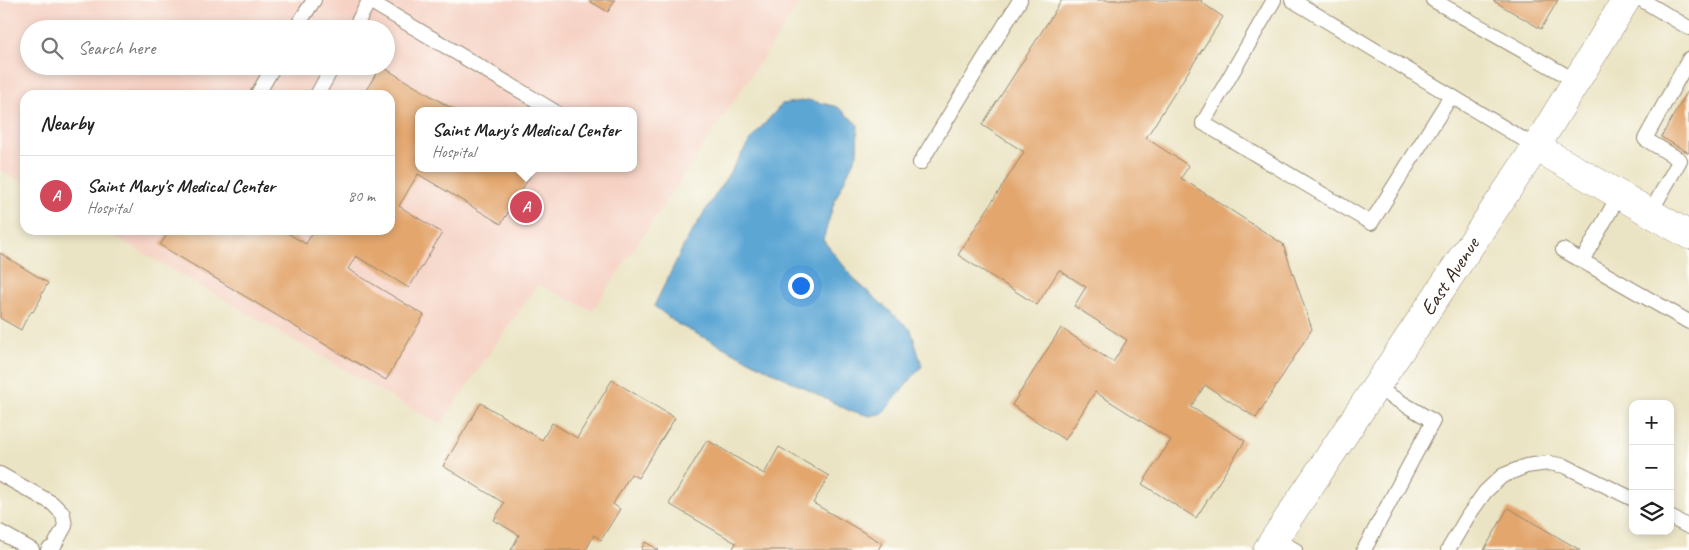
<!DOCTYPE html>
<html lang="en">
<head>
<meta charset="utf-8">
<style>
	:root { --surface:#fff; --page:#f6f6f6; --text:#222; --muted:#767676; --line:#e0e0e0; --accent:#d1495b }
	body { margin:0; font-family:Caveat,sans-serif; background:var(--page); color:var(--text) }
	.controls { position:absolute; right:15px; bottom:15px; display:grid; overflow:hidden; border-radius:10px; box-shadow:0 2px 8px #0003 }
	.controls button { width:45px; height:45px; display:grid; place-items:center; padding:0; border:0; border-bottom:1px solid var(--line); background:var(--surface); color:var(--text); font:25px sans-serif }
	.you { position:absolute; left:800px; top:285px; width:18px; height:18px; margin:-12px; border:4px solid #fff; border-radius:50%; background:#1a73e8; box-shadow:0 0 0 8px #1a73e833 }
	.badge { display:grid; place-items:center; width:32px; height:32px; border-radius:50%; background:var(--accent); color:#fff; font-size:16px; font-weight:700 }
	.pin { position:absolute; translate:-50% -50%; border:2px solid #fff; box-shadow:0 1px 5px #0006 }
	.popup { position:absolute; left:415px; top:107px; width:222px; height:65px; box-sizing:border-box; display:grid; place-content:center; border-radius:10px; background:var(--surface); filter:drop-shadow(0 1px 4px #0005); font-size:16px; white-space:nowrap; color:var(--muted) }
	.popup b { font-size:19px; color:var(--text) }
	.popup::after { content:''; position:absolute; left:50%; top:100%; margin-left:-10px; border:10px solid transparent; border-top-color:var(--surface) }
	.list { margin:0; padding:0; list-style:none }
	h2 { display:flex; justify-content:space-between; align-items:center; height:65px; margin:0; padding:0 20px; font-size:21px }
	h2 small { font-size:16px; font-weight:400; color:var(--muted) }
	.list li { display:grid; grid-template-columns:32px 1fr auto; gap:15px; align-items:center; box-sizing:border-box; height:80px; padding:0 20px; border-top:1px solid var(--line) }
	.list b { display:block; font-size:19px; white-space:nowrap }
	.list p { margin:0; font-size:16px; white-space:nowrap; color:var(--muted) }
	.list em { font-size:16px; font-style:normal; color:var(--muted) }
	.icon { flex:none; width:28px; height:28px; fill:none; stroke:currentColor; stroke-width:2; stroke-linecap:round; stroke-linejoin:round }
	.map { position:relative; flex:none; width:1689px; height:550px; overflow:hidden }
	.search { position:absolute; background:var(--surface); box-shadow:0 2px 8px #0003; left:20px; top:20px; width:375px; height:55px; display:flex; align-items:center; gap:12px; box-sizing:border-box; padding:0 18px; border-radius:28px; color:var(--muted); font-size:19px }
	.panel { position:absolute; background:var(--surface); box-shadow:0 2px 8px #0003; left:20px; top:90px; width:375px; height:145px; border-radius:15px }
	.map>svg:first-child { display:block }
	.built { fill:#f6d2c4; fill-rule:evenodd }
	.water { fill:#5ca6d4; stroke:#4c6879 }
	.building { fill:#e3a66d }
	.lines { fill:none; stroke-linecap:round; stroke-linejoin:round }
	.service-casing { stroke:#938771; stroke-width:16 }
	.minor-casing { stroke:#938771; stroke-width:29 }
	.service { stroke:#fff; stroke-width:14 }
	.minor { stroke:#fff; stroke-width:28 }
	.labels { text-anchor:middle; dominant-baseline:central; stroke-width:4; stroke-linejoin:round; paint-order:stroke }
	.street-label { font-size:21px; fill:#3b2a1e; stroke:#fdfcf7 }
</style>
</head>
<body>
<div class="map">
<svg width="1689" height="550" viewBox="0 0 1689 550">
	<rect width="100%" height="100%" fill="#fdfcf7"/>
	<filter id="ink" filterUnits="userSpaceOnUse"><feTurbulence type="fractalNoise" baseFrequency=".02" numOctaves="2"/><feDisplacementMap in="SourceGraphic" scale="10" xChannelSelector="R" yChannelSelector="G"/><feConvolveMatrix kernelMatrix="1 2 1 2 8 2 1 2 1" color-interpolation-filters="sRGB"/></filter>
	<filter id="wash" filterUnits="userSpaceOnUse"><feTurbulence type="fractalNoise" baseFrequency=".0096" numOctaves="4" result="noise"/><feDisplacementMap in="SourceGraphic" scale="20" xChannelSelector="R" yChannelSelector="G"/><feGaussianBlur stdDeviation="1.12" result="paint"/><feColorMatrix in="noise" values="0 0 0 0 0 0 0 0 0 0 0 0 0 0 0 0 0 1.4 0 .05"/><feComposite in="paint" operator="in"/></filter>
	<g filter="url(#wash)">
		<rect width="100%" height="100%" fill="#ebe4c4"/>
		<path class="built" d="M0,0H802L592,311L538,284L440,425L104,230H390V95H25V184L0,170ZM29,29H386V66H29ZM418,111H634V168H418Z"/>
		<path class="water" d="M808,100L838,107L858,125L857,154L835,200L823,240L856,281L911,330L922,366L883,413L870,416L848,410L679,325L654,306L686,241L751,139L782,104Z"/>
		<g id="blocks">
			<path class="building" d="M588,0H615L608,12Z
				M1062,0H1202L1201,2L1223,17L1146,138L1189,166L1181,178L1283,244L1312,329L1256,418L1205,385L1191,407L1245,441L1196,518L1142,484L1171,440L1095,392L1065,440L1012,405L1061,328L1113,362L1127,340L1074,306L1086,287L1059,270L1037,305L958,255L1024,152L982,125Z
				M1492,0H1558L1541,29Z
				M381,66L456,111H418V168H535L501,224L418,174L399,206L442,233L409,288L356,256L348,269L424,315L386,380L354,361V362L160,245L170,230H282L306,244L314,230H390V95H363Z
				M1689,89V153L1661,137Z
				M0,253L48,283L41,295L42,296L33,312L32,311L26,319L21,330L0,318Z
				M612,380L675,418L638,478L631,474L613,504L620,509L601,540L594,535L586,550H511L519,535L494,520L504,503L443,466L481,403L542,440L552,423L577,438Z
				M707,440L764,474L779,447L829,476L813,503L882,543L878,550H732L736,543L669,504Z
				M1508,508L1580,550H1484Z
				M645,542L659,550H641Z"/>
		</g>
	</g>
	<g filter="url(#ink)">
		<use href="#blocks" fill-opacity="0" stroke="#938771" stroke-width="1"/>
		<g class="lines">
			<defs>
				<path id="service" d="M368,0L554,111
					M1274,0L1203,123L1371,223L1451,96
					M1292,0L1536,147
					M1433,0L1576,81
					M1642,0L1689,28
					M295,29L314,0
					M354,29L369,1
					M257,95L274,66
					M317,95L333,66
					M920,163L1020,0
					M1650,213L1680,160L1645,139L1689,59
					M1563,250L1689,322
					M1582,261L1619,195
					M0,474L52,503L63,514L65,526L54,546L48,550
					M1670,517L1689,527
					M0,532L32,550
					M1275,539L1295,550
					M1364,550L1433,421L1375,387
					M1448,550L1468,516L1485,492L1502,476L1526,466L1549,463L1565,466L1633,499"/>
				<g id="minor">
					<path d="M1536,147L1689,235"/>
					<path id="s1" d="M1267,550L1536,147L1626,0"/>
				</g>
			</defs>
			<use href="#service" class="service-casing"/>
			<use href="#minor" class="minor-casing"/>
			<use href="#service" class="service"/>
			<use href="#minor" class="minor"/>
		</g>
	</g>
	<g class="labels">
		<g class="street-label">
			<text stroke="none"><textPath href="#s1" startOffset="329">East Avenue</textPath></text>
		</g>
	</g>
</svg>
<div class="controls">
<button>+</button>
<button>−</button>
<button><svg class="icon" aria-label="layers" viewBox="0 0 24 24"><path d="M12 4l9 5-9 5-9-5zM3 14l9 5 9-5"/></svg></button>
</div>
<div class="you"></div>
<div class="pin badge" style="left:526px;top:207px">A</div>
<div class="popup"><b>Saint Mary's Medical Center</b>Hospital</div>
<div class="search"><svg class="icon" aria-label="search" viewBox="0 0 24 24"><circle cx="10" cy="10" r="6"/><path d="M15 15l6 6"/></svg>Search here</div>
<section class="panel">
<h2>Nearby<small></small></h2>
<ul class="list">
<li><span class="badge">A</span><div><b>Saint Mary's Medical Center</b><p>Hospital</p></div><em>80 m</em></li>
</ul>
</section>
</div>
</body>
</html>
